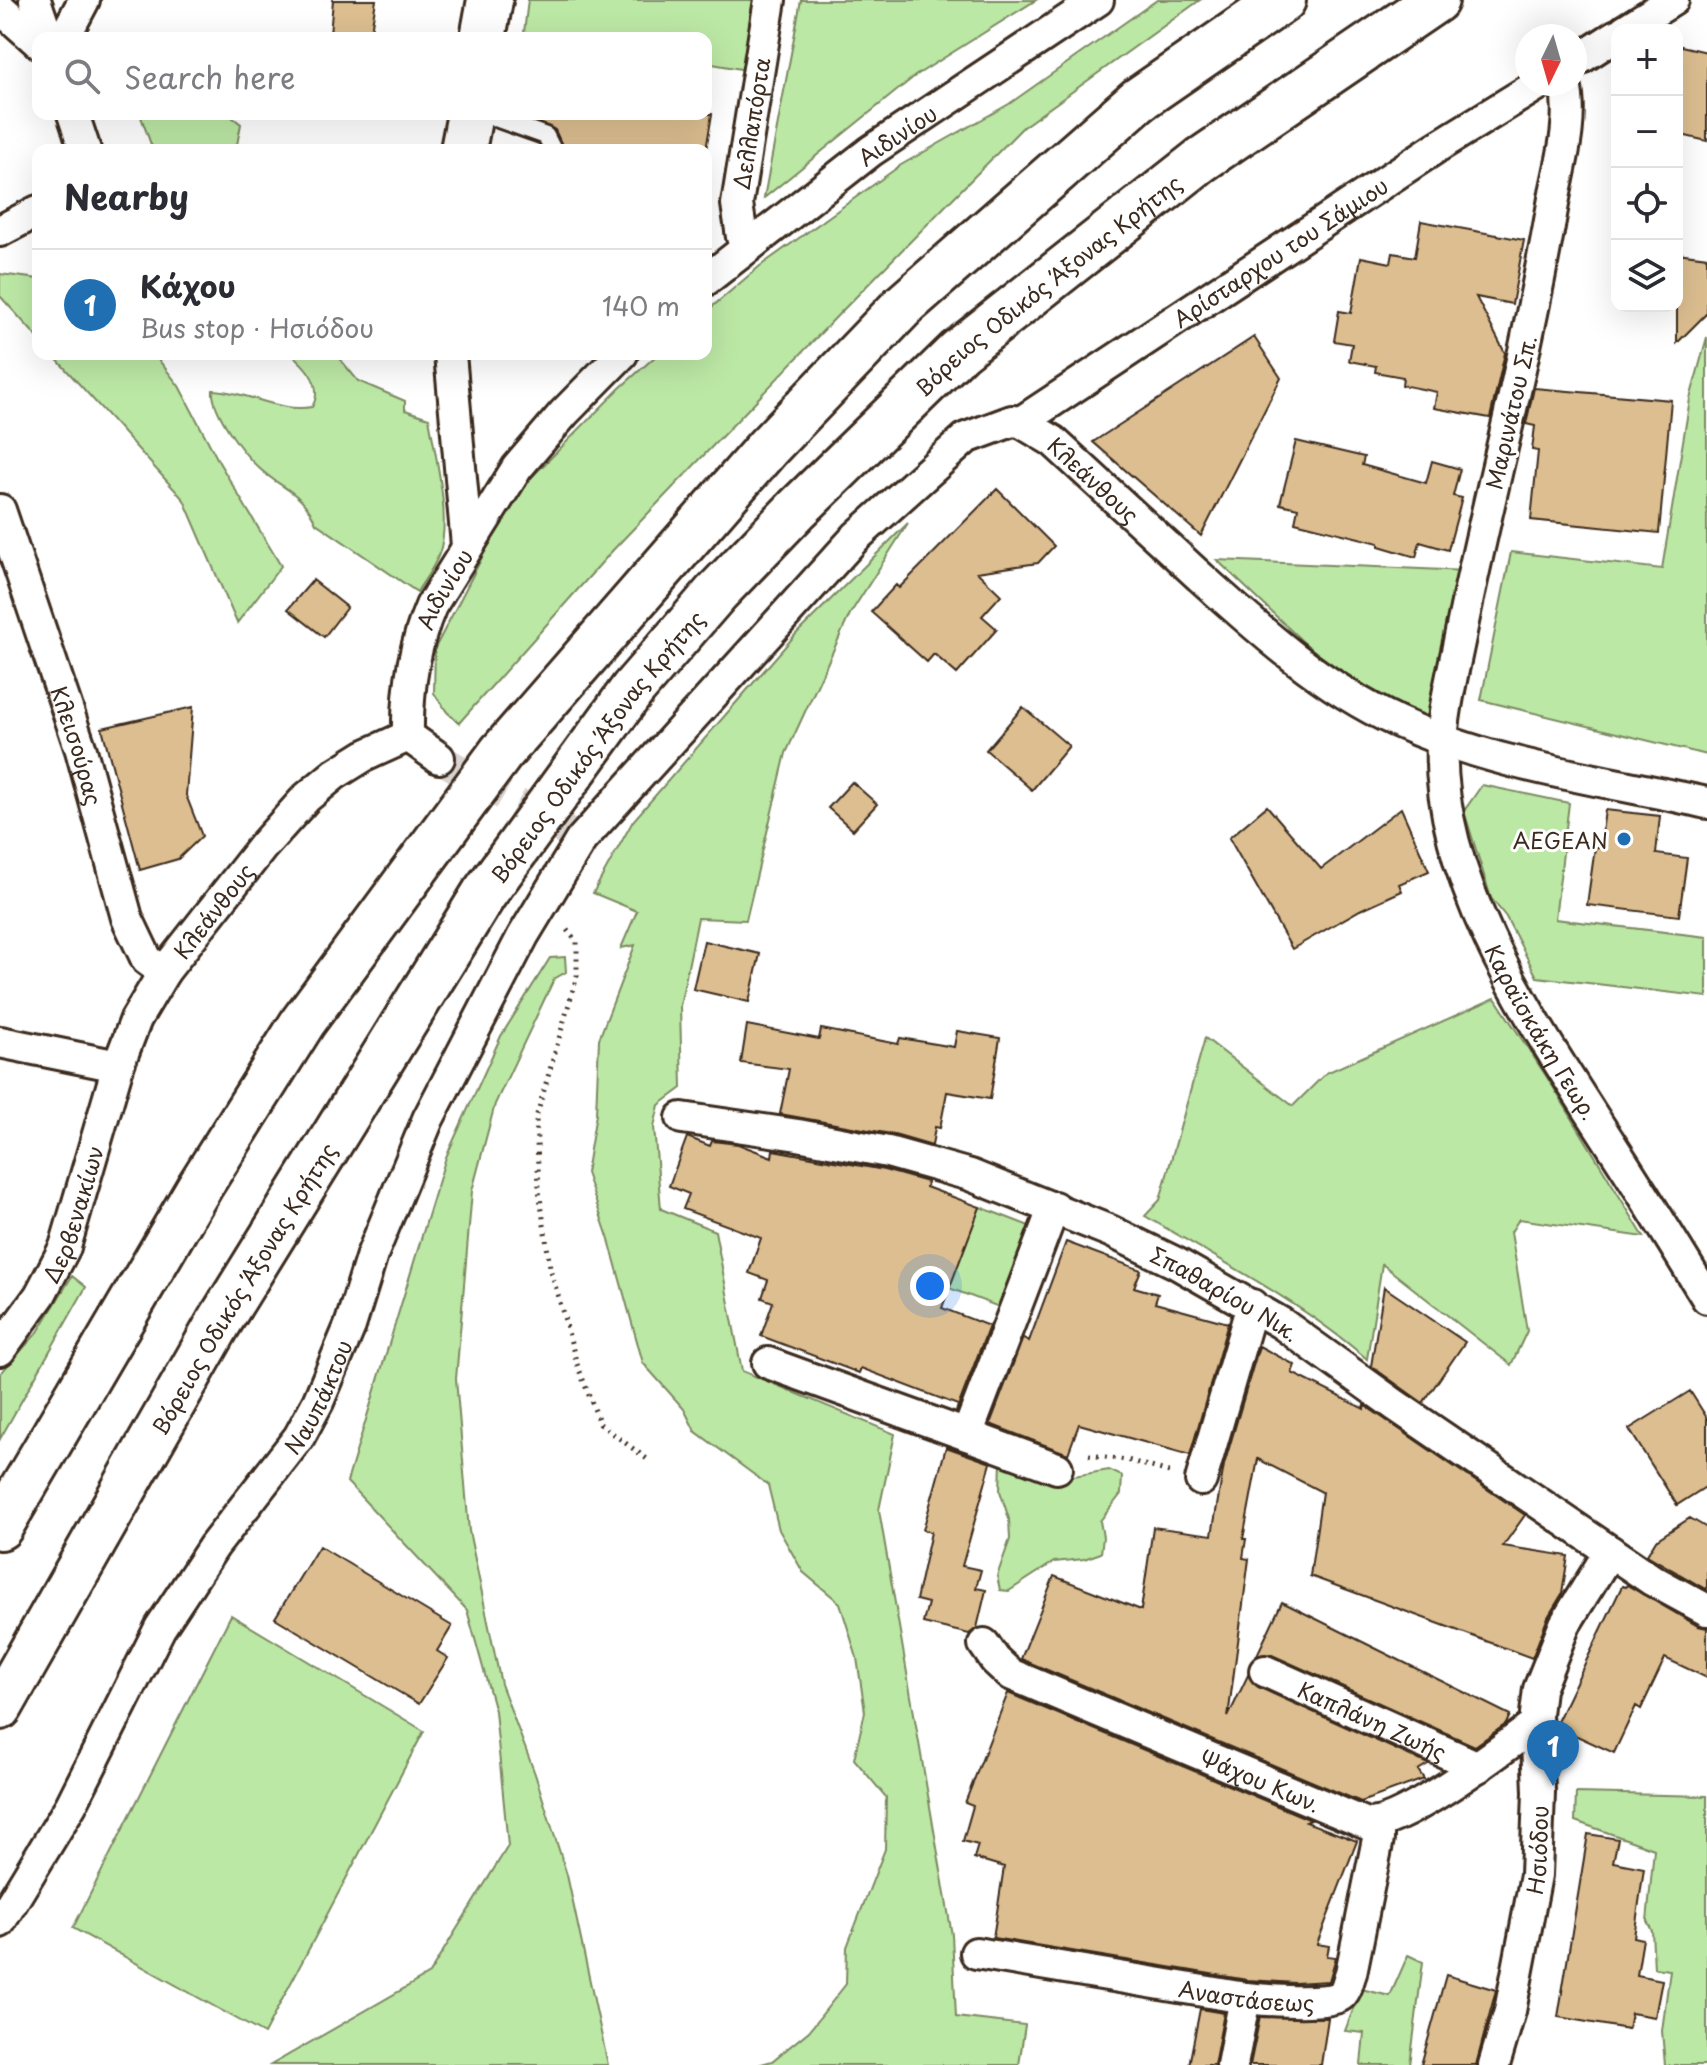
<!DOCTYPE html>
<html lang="en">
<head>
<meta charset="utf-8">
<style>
	:root { --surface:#fff; --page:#f2f2f3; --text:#2b2b33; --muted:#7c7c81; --line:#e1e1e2; --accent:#1f6fb2 }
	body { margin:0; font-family:"Playpen Sans",sans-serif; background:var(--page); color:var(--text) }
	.controls { position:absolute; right:24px; top:24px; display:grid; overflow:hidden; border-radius:16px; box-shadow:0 8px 32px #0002 }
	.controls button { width:72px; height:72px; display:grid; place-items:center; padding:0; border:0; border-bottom:2px solid var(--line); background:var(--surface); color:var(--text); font:40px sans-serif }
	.compass { position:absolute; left:1515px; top:24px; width:72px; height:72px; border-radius:50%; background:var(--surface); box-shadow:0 8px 32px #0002; rotate:185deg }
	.you { position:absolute; left:930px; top:1286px; width:28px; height:28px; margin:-20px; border:6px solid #fff; border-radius:50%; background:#1a73e8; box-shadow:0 0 0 12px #1a73e833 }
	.badge { display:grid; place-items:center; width:52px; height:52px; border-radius:50%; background:var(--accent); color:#fff; font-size:26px; font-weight:700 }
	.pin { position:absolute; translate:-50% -66px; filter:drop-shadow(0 2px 4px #0008) }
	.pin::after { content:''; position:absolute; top:42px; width:28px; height:24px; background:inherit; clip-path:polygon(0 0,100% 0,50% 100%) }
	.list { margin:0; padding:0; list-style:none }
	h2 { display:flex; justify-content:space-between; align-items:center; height:104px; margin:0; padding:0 32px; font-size:34px }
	h2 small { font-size:26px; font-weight:400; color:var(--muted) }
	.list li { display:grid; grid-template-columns:52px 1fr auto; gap:24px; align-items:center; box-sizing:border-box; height:112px; padding:0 32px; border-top:2px solid var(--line) }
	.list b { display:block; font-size:30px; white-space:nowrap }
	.list p { margin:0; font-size:26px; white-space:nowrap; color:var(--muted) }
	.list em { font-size:26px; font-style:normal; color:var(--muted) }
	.icon { flex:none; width:44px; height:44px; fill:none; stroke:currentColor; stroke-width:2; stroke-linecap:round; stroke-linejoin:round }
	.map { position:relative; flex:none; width:1707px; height:2065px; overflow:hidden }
	.search { position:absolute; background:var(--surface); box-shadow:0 8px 32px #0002; left:32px; top:32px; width:680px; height:88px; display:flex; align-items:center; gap:20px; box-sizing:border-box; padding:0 28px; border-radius:16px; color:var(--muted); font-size:30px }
	.panel { position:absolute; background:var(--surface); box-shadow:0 8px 32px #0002; left:32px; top:144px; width:680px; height:216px; border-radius:16px }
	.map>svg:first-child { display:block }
	.green { fill:#bce8a5; stroke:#7c8962; stroke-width:2 }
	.building { fill:#dcbe90; stroke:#3b2a1e; stroke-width:2 }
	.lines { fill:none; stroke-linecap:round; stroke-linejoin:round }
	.street-tunnel { stroke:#d8d4d2; stroke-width:30; stroke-dasharray:30 15; stroke-linecap:butt }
	.lane-casing { stroke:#3b2a1e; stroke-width:22 }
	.street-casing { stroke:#3b2a1e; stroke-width:36 }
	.secondary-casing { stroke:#3b2a1e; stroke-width:50 }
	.highway-casing { stroke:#3b2a1e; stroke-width:50 }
	.path { stroke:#3b2a1e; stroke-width:5; stroke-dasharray:2 6; stroke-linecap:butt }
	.lane { stroke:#fff; stroke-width:16 }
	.street { stroke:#fff; stroke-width:30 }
	.secondary { stroke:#fff; stroke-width:44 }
	.highway { stroke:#fff; stroke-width:44 }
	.poi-dot { fill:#1f6fb2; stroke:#fff; stroke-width:3 }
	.labels { text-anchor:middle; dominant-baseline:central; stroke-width:6; stroke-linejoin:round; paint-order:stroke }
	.street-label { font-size:22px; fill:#3b2a1e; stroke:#fff }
	.poi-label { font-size:22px; fill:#3b2a1e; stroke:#fff; text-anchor:end }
</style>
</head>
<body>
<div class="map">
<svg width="1707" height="2065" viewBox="0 0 1707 2065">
	<rect width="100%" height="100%" fill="#fff"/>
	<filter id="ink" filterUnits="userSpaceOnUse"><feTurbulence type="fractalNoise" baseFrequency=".0125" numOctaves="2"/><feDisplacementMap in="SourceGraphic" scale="16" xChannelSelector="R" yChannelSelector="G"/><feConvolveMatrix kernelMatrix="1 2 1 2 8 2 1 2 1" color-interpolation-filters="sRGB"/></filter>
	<g filter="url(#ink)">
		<path class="green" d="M528,0H759L747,70L706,63V38H555L524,33Z
			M801,0H1036L915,76L764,198Z
			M1157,0H1200L1023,127L840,313L613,550L459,723L447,712L434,693L435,648L515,494L620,388L658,354H706V312L760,266L901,165L1009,104Z
			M140,114H228L241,124L236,150H153Z
			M0,274L38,279V338L0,296Z
			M1707,337V755L1481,700L1511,552L1662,569L1690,399Z
			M52,354H154L179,386L220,464L281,566L237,623L184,500Z
			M291,354H336L358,381L405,401V410L429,418C435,455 452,519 439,554C434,568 424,580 417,592L316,523C301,490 282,490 259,468C243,454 211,410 213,390C246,391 279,413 312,407C324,387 307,367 291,354Z
			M908,523L850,614L786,753L746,920L698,918L680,1006L682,1088L659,1105L654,1127L661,1209L715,1231L742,1371L895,1434L879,1510L952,1935L956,2017L1025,2025L1019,2065H758L772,2061L809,2031L846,1984L847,1947L885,1849L886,1797L854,1759L865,1712L857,1658L840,1603L803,1572L779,1530L768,1485L695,1431L684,1409L643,1363L609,1240L586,1173L596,1114L599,1039L635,945L621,948L637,911L593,893L633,821L796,634Z
			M1217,560L1466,571L1432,721L1351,682L1301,640Z
			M1482,785L1569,803L1555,919L1707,937V997L1537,977L1506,917L1491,898L1464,811Z
			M565,957L566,972L554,979L495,1104L472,1191L456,1379L469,1531L501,1684L535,1774L567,1875L608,2065H271L429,1974L508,1846L495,1711L467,1610L347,1482L446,1157L501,1036L550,958Z
			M1495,998L1552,1085L1644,1237L1519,1219L1511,1232L1527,1331L1511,1365L1382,1264L1367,1359C1301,1302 1220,1260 1145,1216L1160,1200L1205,1038L1293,1106L1326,1073Z
			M980,1207L1037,1229L1007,1310L949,1288Z
			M72,1276L86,1287L0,1439V1374L38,1332Z
			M1001,1461L1062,1478L1109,1470L1122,1476L1121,1494L1100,1521L1103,1537L1101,1553L1084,1559L1054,1562L1009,1591L1000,1590L997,1576L1010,1539L1009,1519L1000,1491Z
			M231,1615L424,1731L264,2034L73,1928Z
			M1576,1793L1707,1796V2065H1665L1662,2031L1670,1970L1654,1968L1652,1931L1647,1921L1654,1849L1575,1821Z
			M1408,1955L1423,1962L1410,2065H1361L1364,2033L1345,2031L1361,1989L1390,1996Z"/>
		<path class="building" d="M333,0H376L370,38L330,35Z
			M1677,45L1707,52V141L1677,134Z
			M531,114H712L706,150H564L555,130L530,119Z
			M1421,221L1524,240L1512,304L1476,297L1505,353L1490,418L1434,408L1437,392L1402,385L1403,377L1375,372L1376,366L1349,361L1352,344L1334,341L1339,311L1351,313L1361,257L1391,263L1393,253L1415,257Z
			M1677,253L1707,257V313L1677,343Z
			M1254,337L1281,378L1201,536L1093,442Z
			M1534,388L1671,400L1659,533L1531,520L1538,451L1532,450L1535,426L1526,424Z
			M1296,441L1364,457L1362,465L1426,483L1432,461L1460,469L1453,496L1462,498L1448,550L1420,542L1416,557L1379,546V543L1295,522L1298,508L1280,504Z
			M997,489L1054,546L1038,563L977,572L1001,595L982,616L997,629L957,674L934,654L927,662L871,612L896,585L899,588Z
			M313,580L347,607L324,637L288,609Z
			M193,707L186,795L202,836L178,859L140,870L102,728Z
			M1023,707L1069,746L1032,790L986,750Z
			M852,782L877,804L853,830L828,808Z
			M1267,806L1321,869L1401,808L1429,871L1399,884L1402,891L1360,910L1292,949L1229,838Z
			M1605,810L1660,816L1656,854L1687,858L1679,916L1587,905L1595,847L1600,848Z
			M704,941L760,954L749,1002L693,989Z
			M747,1025L819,1039L821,1029L898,1044L900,1038L954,1047L957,1031L1000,1038L990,1099L947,1092L940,1128L935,1127L932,1146L891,1134L780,1114L789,1069L741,1063Z
			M687,1137L710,1146L712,1141L738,1144L772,1157L773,1150L884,1170L927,1182L926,1187L980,1207L942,1308L989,1326L956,1412L958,1405L861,1368L859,1373L761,1336L773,1302L762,1298L768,1280L749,1273L761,1238L683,1209L689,1194L669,1186Z
			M1066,1242L1141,1270L1134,1287L1158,1294L1155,1303L1228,1323L1190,1455L1079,1424L1068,1454L990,1424L1023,1338L1029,1341Z
			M1384,1287L1465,1342L1423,1403L1371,1366Z
			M1259,1346L1295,1365L1292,1373L1364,1409V1405L1525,1515L1503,1546L1568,1556L1562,1594L1548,1617L1532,1658L1310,1576L1322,1492L1258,1459L1243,1539H1246L1243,1558L1249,1559L1228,1717L1248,1675L1258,1687L1428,1764L1418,1770L1424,1779L1361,1802L1021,1659L1054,1576L1141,1610L1153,1527L1212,1535L1224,1465Z
			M1690,1391L1707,1418V1486L1677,1505L1629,1429Z
			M946,1447L991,1463L962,1566L981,1570L976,1588L986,1590L977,1628L969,1634L923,1623L928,1603L916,1600L931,1532L923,1530Z
			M1690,1518L1707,1528V1590L1647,1555L1656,1540Z
			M319,1546L452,1626L437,1651L448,1658L419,1704L275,1618Z
			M1627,1585L1698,1626L1707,1628V1678L1665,1658L1641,1709L1636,1706L1614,1753L1555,1726L1622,1586L1625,1587Z
			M1282,1602L1510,1715L1506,1724L1475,1746L1272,1655H1257Z
			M1008,1693L1311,1820L1306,1822L1357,1841L1317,1944L1329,1946L1327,1956L1336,1957L1329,1981L1295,1983L1247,1980L993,1938L1004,1867L974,1858L978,1845L963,1841L973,1806L965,1803Z
			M1588,1834L1618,1839L1613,1862L1644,1868L1634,1937L1643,1939L1637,1975L1662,1980L1655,2017L1631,2013L1628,2029L1558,2017Z
			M1446,1975L1496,1990L1476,2065H1421Z
			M1200,2009L1224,2013L1214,2065H1189Z
			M1260,2017L1328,2018L1321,2065H1250Z"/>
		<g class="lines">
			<path class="street-tunnel" d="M439,758L581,840"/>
			<defs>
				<path id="lane" d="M484,114L546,136L553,150"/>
				<g id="street">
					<path d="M35,0L48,38"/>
					<path d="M0,8L38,42"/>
					<path d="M1625,30L1673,0"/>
					<path d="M64,38L84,0"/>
					<path d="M1575,62L1617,35"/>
					<path id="s1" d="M1565,84C1573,119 1562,159 1555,193C1544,255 1532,317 1518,378C1499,463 1478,547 1461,632C1454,668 1444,705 1442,741C1435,884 1540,1033 1614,1149C1646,1198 1676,1248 1707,1298"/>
					<path d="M73,114L85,150"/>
					<path d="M0,231L38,211"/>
					<path id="s2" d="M749,245L742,237L737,204L770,0"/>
					<path id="s3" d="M706,280L871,151L1098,0"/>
					<path d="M450,354L467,546"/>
					<path id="s4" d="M1021,422L1437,147L1539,84"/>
					<path id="s5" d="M0,510L81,750L127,918L147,960L164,972"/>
					<path id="s6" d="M408,736C407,690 413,648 431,606L517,468L564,413L622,354"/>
					<path d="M408,736L439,758"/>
					<path id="s7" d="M0,1042L118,1066L136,1019L164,972L263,846L306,798L335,774L364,756L408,736"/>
					<path id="s8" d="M682,1118L798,1135L888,1152L970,1175L1110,1231L1176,1263L1281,1323L1395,1405L1652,1580L1707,1610"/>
					<path id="s9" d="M0,1350L40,1295L65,1247L118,1066"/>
					<path d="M768,1363L967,1435L1054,1207"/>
					<path d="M967,1435L1057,1468"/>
					<path d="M1201,1480L1252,1305"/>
					<path id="s10" d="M984,1644L995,1660L1010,1674L1367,1824C1402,1826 1505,1747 1536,1724"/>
					<path id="s11" d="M1265,1671L1478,1767"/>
					<path id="s12" d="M0,1922L71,1805L160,1628L214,1546L299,1437L318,1402L350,1326L372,1255L428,1119L523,936L581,840L856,537L966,438L1012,421L1021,422L1053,441C1101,485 1148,529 1196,573C1257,628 1320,686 1396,721C1493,766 1603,780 1707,803"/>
					<path id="s13" d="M976,1953L1245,1998C1263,2000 1327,2005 1340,1996C1347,1991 1348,1980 1351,1973L1378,1839V1823"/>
					<path d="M1232,2065L1245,1998"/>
					<path id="s14" d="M1494,2065L1510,2011L1536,1875L1539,1792L1536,1714L1539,1689L1565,1624L1610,1551"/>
				</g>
				<path id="secondary" d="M483,38L490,0
					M463,150L470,114"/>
				<g id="highway">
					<path d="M0,1527L200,1186L303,1022L501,753L768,447L904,305L1138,100L1283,0"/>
					<path id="s15" d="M0,1707L218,1324L484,894L633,689L716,593L797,509L959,351L1201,160L1436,0"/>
				</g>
			</defs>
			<use href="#lane" class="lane-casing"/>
			<use href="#street" class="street-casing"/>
			<use href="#secondary" class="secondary-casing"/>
			<use href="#highway" class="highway-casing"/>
			<path class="path" d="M567,930L577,942V976L536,1118L539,1190L550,1267L577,1364L600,1424L647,1459
				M1089,1455L1127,1460L1169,1472"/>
			<use href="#lane" class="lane"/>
			<use href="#street" class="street"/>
			<use href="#secondary" class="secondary"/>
			<use href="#highway" class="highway"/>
		</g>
	</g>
	<circle class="poi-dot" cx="1624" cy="839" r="8"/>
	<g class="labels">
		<g class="street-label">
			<text stroke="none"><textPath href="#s2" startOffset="126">Δελλαπόρτα</textPath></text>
			<text stroke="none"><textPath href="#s3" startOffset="240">Αιδινίου</textPath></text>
			<text stroke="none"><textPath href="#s4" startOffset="310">Αρίσταρχου του Σάμιου</textPath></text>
			<text stroke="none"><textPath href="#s15" startOffset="1780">Βόρειος Οδικός Άξονας Κρήτης</textPath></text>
			<text transform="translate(1510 412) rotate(-77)">Μαρινάτου Σπ.</text>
			<text stroke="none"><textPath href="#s12" startOffset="1942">Κλεάνθους</textPath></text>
			<text stroke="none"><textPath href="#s6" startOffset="154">Αιδινίου</textPath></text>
			<text stroke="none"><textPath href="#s5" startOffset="248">Κλεισούρας</textPath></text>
			<text stroke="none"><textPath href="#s15" startOffset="1132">Βόρειος Οδικός Άξονας Κρήτης</textPath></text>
			<text stroke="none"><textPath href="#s7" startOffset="304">Κλεάνθους</textPath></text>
			<text stroke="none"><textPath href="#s1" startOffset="982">Καραϊσκάκη Γεωρ.</textPath></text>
			<text stroke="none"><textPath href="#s9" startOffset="156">Δερβενακίων</textPath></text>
			<text stroke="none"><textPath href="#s15" startOffset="484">Βόρειος Οδικός Άξονας Κρήτης</textPath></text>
			<text stroke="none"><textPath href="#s8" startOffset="576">Σπαθαρίου Νικ.</textPath></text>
			<text stroke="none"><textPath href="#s12" startOffset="616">Ναυπάκτου</textPath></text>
			<text stroke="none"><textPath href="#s11" startOffset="118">Καπλάνη Ζωής</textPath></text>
			<text stroke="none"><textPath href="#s10" startOffset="312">Ψάχου Κων.</textPath></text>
			<text stroke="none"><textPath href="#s14" startOffset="220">Ησιόδου</textPath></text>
			<text stroke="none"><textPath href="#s13" startOffset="274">Αναστάσεως</textPath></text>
		</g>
		<g class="poi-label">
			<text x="1608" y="839">AEGEAN</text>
		</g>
	</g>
</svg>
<div class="controls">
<button>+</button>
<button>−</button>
<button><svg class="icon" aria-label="locate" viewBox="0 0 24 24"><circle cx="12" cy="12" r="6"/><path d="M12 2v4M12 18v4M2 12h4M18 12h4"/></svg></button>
<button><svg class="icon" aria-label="layers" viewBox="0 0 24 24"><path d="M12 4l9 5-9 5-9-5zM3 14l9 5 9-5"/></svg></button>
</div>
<svg class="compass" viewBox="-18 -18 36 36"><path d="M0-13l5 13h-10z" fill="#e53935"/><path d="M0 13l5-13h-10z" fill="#7c7c81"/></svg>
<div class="you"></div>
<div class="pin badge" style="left:1553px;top:1786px">1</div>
<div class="search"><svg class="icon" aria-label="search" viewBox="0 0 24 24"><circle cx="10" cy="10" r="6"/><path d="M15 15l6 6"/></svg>Search here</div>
<section class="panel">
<h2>Nearby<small></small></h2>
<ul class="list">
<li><span class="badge">1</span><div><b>Κάχου</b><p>Bus stop · Ησιόδου</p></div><em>140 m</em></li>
</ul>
</section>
</div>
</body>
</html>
